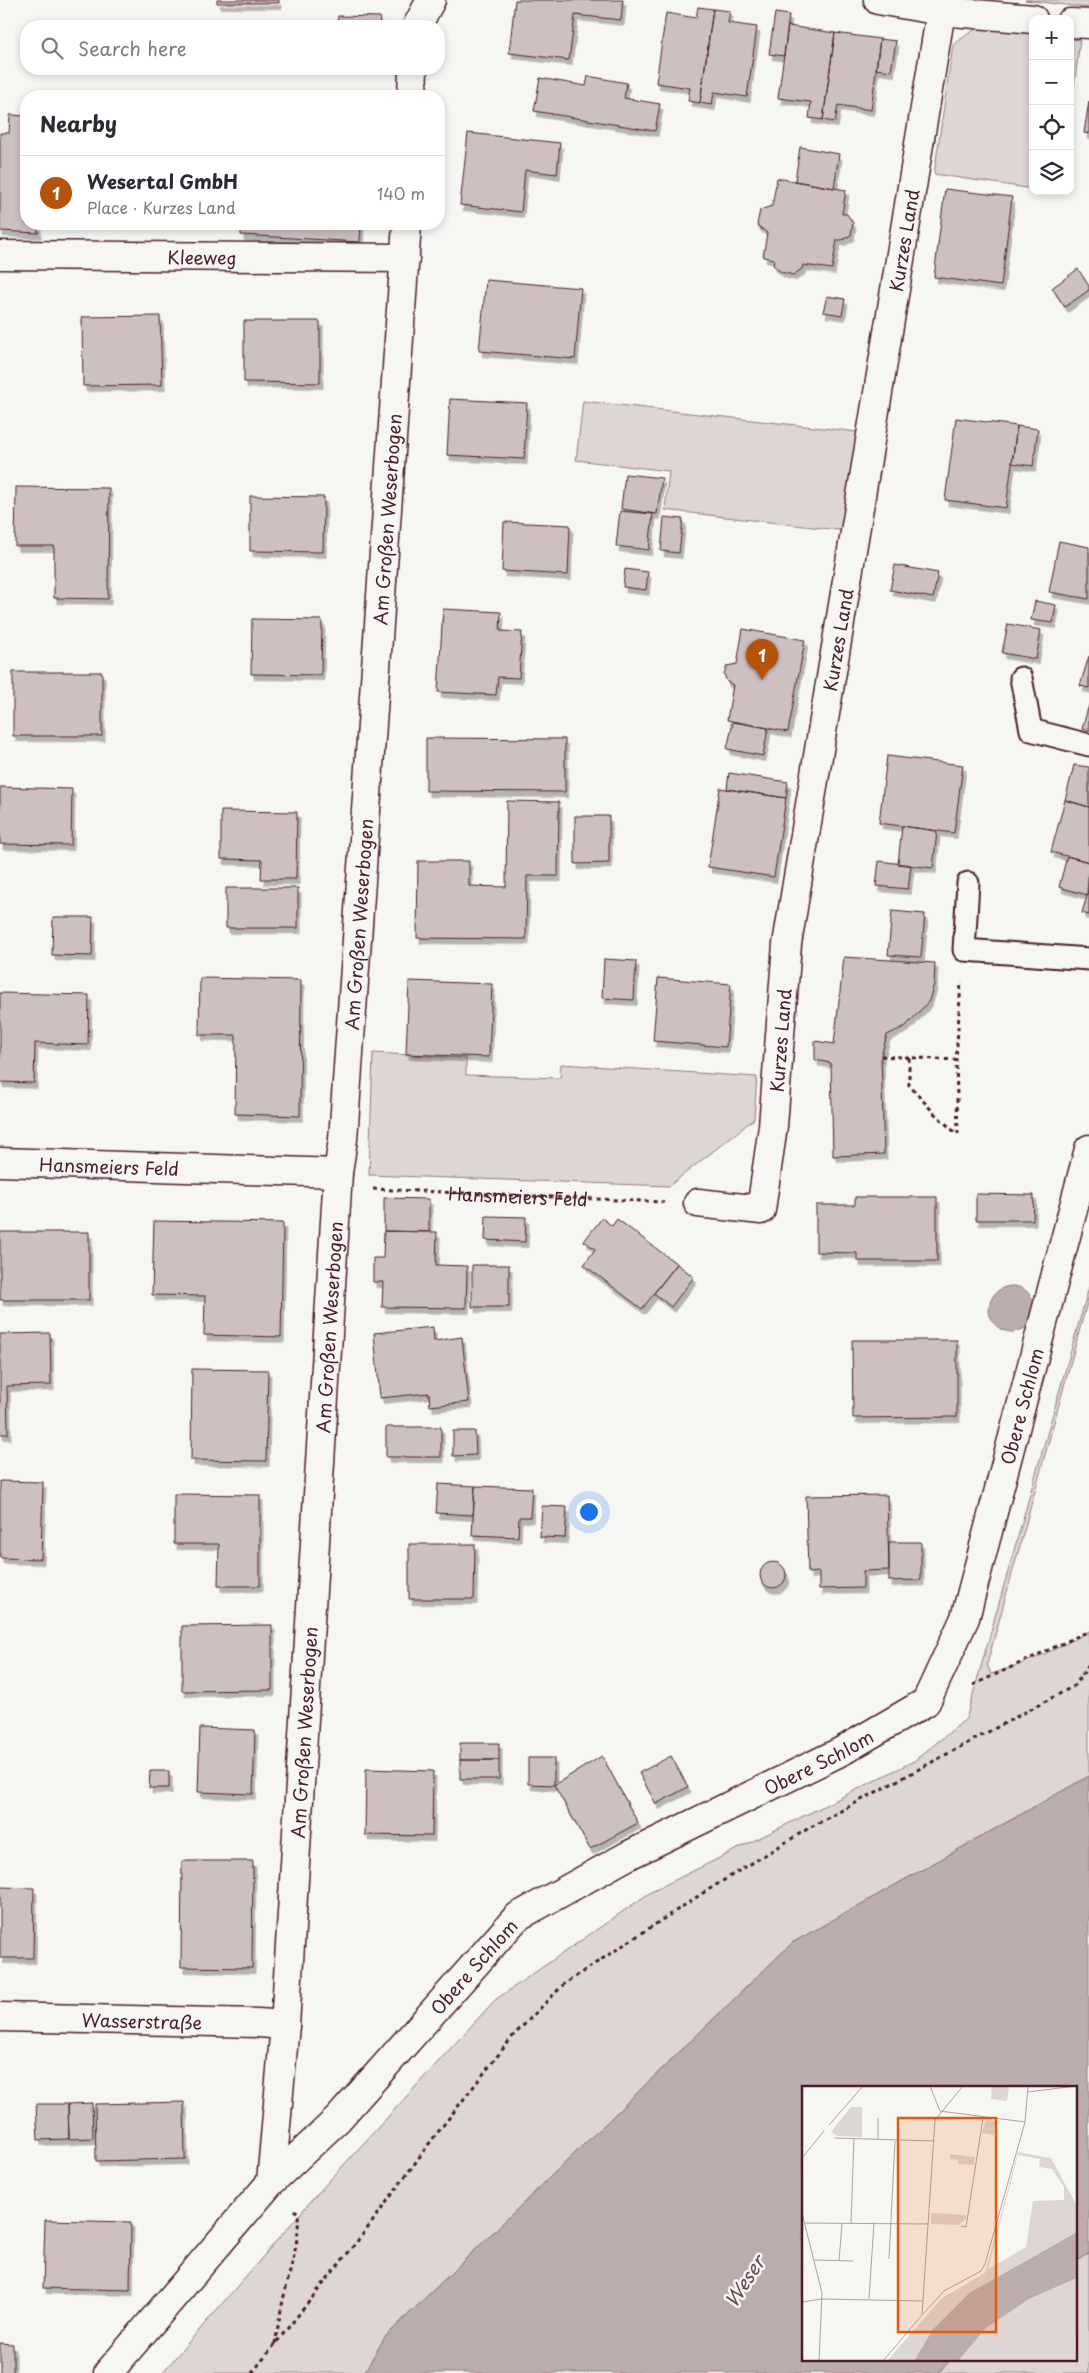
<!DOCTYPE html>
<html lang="en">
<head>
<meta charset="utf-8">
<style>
	:root { --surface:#fff; --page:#f2f2f3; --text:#2b2b33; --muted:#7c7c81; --line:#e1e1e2; --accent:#b45309 }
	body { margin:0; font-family:"Playpen Sans",sans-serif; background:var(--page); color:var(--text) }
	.controls { position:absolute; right:15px; top:15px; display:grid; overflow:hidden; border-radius:10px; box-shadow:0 2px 8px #0003 }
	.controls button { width:45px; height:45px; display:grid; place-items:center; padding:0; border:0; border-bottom:1px solid var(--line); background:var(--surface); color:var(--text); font:25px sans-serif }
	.you { position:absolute; left:588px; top:1511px; width:18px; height:18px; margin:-12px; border:4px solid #fff; border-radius:50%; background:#1a73e8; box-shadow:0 0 0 8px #1a73e833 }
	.badge { display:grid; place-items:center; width:32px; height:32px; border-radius:50%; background:var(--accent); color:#fff; font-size:16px; font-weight:700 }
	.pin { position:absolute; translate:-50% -41px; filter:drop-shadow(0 1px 2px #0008) }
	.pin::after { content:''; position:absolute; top:26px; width:18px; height:15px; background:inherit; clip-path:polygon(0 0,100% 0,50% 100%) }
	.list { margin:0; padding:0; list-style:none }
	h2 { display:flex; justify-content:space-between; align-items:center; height:65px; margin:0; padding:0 20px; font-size:21px }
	h2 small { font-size:16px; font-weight:400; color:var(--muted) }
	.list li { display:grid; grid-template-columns:32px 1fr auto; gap:15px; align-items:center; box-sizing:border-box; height:75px; padding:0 20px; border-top:1px solid var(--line) }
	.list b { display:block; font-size:19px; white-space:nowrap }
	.list p { margin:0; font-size:16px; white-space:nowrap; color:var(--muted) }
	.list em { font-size:16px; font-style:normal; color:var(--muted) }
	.icon { flex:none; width:28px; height:28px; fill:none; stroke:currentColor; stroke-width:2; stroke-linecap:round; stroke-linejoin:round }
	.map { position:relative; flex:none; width:1089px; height:2373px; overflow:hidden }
	.search { position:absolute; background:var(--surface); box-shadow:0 2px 8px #0003; left:20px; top:20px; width:425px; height:55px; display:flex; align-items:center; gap:12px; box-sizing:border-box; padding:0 18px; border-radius:20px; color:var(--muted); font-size:19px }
	.panel { position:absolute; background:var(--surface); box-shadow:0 2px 8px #0003; left:20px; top:90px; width:425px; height:140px; border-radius:20px }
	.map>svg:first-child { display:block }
	.green { fill:#ddd6d5; stroke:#947a80 }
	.water { fill:#bbadae; stroke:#8e747a }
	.building { fill:#ccc1c0; stroke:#4a1f2b; filter:url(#shadow) }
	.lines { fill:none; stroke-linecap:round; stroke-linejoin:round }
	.lane-casing { stroke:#4a1f2b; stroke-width:25 }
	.street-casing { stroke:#4a1f2b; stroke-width:31 }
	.path { stroke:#4a1f2b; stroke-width:3; stroke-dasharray:4 4; stroke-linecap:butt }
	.lane { stroke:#f6f6f2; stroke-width:21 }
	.street { stroke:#f6f6f2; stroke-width:28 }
	.labels { text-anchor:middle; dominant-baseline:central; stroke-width:5; stroke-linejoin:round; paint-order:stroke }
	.street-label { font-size:18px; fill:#4a1f2b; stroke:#f6f6f2 }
	.water-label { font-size:19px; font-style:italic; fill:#6c4a52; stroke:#f6f6f2 }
	.inset-road { fill:none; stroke:#b1a0a2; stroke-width:1 }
	.view { fill:#e8590c; fill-opacity:0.15; stroke:#e8590c; stroke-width:2.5 }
	.inset-edge { fill:none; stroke:#4a1f2b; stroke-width:2.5 }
</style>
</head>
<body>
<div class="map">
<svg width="1089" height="2373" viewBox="0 0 1089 2373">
	<defs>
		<filter id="shadow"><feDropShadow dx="3" dy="5.5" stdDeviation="0" flood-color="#0004"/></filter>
	</defs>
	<rect width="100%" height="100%" fill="#f6f6f2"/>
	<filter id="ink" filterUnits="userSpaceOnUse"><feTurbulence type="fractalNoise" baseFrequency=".02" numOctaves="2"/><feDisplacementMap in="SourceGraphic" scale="10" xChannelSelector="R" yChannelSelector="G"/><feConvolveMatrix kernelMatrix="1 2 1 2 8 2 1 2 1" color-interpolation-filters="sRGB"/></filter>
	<g filter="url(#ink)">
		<path class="green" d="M1025,0H1089V8Z
			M978,27L1033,34V189L934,174L953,45Z
			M1070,39L1080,40L1070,116Z
			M583,401L858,432L847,531L665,510L669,471L576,460Z
			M373,1053L466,1058V1075L560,1078L561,1064L757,1077L754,1119L669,1186L369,1175Z
			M1089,1287V1296L987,1664L991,1674C1025,1664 1058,1649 1089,1631V1776L792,1943L385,2337L364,2373H162L318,2193L495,2000L651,1892L914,1761L966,1719Z
			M1089,2253V2373H939L951,2359H1075V2262Z"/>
		<path class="water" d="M989 1309a23 23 0 1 1 46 0a23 23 0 1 1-46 0Z
			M1089,1776V2253L1075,2262V2087H803V2359H951L939,2373H364L385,2337L792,1943Z"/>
		<path class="building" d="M217,0H279V3H217Z
			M515,0H623L621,20L575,15L569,60L509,53Z
			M698,7L713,9L700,103L688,101L690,88L656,83L666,13L696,18Z
			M713,9L730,11L728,23L757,27L747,97L714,92L712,105L700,103Z
			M775,13L789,15L784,56L769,54Z
			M338,16L380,17L379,26H337Z
			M788,26L835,33L823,120L809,118L811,102L778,98Z
			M835,33L880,39L871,110L838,105L835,122L823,120Z
			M880,39L896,41L891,71L876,69Z
			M588,76L627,83L624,98L660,104L655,131L534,111L540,78L586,86Z
			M1089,101V134L1084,133Z
			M10,115L26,116V224H38V233L0,231V133H9Z
			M468,133L560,143L557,174L525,170L521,212L460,205Z
			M800,147L839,154L834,188L795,181Z
			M777,178L846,190L842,214H847L853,223L851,235L842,240H837L832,269L803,265L802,269L793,275L781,272L773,265L774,259L763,257L767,233L757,225L760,210L772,206Z
			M945,189L1012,197L1001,286L934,277Z
			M241,224H361L360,242L241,235Z
			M1078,269L1089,286V290L1065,307L1052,288Z
			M486,280L581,288L575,359L479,351Z
			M827,296L845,299L842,315L823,312Z
			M160,316L162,385L83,386L82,317Z
			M244,321H320V383L244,382Z
			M450,399L527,403L524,459L447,455Z
			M956,418L1017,426L1006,508L945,500Z
			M1017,426L1038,429L1033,466L1012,463Z
			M625,474L662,478L657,514L621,509Z
			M16,487L109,488L108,599L54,598V546H15Z
			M250,496L324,497L323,552L250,551Z
			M620,511L653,514L649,550L616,546Z
			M664,517L683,519L679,553L661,551Z
			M504,522L570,525L568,575L502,571Z
			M1059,541L1089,547V599L1049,592Z
			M895,565L938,573L933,598L890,590Z
			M625,569L648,572L646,590L623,587Z
			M1035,601L1056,605L1053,623L1031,620Z
			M443,609L501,612L500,631L522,632L519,678L498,677L496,695L438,692Z
			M252,619L322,620L321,675L251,674Z
			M1008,624L1041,630L1036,659L1002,653Z
			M743,629L805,640L788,732L727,720L733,685L727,682L724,674L727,666L737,664Z
			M1089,656V688L1080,686Z
			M13,672H102V736H13Z
			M1089,705V731L1082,729Z
			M733,722L768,728L763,756L727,749Z
			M426,738L565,739V792L426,791Z
			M887,756L963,765L954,833L879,823Z
			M1074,765L1089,767V807L1065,800Z
			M729,773L788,782L786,798L727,789Z
			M0,787L72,789L71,845L0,844Z
			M720,788L786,798L774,877L708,867Z
			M1065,800L1089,807V862L1051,852Z
			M507,801L559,802L558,876H527L526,939L417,938L418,861H469V886L506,887Z
			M221,811L297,812L296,879H261L262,860L221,859Z
			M575,816H609V863L575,864Z
			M902,826L937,831L933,868L898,864Z
			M1067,856L1089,862L1087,895L1059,887Z
			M879,861L911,865L908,889L876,886Z
			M226,888H298V928H226Z
			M1089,889V915L1082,913Z
			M892,911L925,914L921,957L888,955Z
			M53,917H93L92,956L52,955Z
			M844,957L935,963L934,984L929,1001L906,1026L887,1035L881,1056L884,1154L833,1156L831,1063L815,1060V1041L834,1044Z
			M604,959L636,961L634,1000L602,998Z
			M200,978L301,980L300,1116L235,1114L236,1035H199Z
			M658,978L731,984L726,1047L653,1041Z
			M409,981L492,984L489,1057L406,1054Z
			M0,993L89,995L88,1045L35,1043L34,1083L0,1082Z
			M976,1194L1034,1195L1033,1220H976Z
			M855,1197H937V1261H857V1253L816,1252V1205H855Z
			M384,1198L429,1199V1232L384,1231Z
			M486,1216L526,1217L525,1242L485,1240Z
			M602,1218L612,1226L617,1219L677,1264L642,1309L584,1265L595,1249L584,1241Z
			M154,1221L283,1223L281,1337L204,1335L205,1296L152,1295Z
			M384,1231L437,1232L436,1265L467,1266L466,1308L382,1307L383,1282H373V1258H383Z
			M0,1232H89V1300H0Z
			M677,1264L694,1277L671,1307L654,1293Z
			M472,1265H509V1307H472Z
			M433,1327L434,1341L462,1337L469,1402L430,1406L429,1393L380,1398L374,1333Z
			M50,1333L51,1385L7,1386L8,1434H0V1334Z
			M852,1340H957V1417L853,1418Z
			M192,1369L268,1370L266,1461L191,1460Z
			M386,1427H441V1457H386Z
			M453,1431H475L476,1455L453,1456Z
			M0,1481L43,1482L41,1559L0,1558Z
			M438,1484L475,1486L473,1515L436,1513Z
			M475,1486L532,1488L530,1517H519L518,1537L472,1535Z
			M174,1494L260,1495V1586H218L219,1544H174Z
			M887,1495L889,1570L863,1571V1588L819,1589V1572L808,1573L806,1496Z
			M542,1506L567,1507L565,1538L540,1537Z
			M889,1542H921V1580L889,1581Z
			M409,1544H475L474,1599H409Z
			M760 1575a13 13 0 1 1 26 0a13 13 0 1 1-26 0Z
			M272,1625V1690L182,1691V1626Z
			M200,1728L255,1730L253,1794L198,1792Z
			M460,1743H499V1760H460Z
			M602,1756L638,1823L590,1849L554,1785Z
			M671,1756L688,1787L656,1804L639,1773Z
			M528,1758H554V1785L528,1784Z
			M460,1760H499V1779H460Z
			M366,1769L433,1771L432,1836L365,1835Z
			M150,1771H169V1788H149Z
			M182,1861H253L252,1968L181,1967Z
			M0,1887L34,1888L33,1958H0Z
			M184,2102L185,2159L96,2161L95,2104Z
			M92,2103L93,2138L69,2139L68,2104Z
			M36,2104H68L69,2139L38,2140Z
			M45,2220L131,2222L130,2290L43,2288Z
			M0,2343L13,2344V2373H0Z"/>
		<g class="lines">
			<defs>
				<path id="lane" d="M1021,678L1031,730L1089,745
					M968,883L964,950L1089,959"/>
				<g id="street">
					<path d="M878,0L941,11L1033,19"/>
					<path d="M1070,23L1089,24"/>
					<path d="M417,26L431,0"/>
					<path d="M412,96L413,69"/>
					<path id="s2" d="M0,255L405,258"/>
					<path id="s3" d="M0,1162L338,1173"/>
					<path id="s4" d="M698,1203L761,1210L773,1126L787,944L941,11"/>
					<path id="s5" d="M0,2017L258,2023L285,2025"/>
					<path id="s6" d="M271,2182L338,2119L517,1917L629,1855L842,1751L926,1702L965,1618L1089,1149"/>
					<path id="s7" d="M108,2373L271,2182L285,2025L338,1173L343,1139L407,224"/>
				</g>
			</defs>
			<use href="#lane" class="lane-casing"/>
			<use href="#street" class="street-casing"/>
			<g class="path">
				<path d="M881,1056L956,1060"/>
				<path d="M909,1058V1085L935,1114L957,1134"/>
				<path d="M958,1134L956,1060L961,982"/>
				<path id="s1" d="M373,1189L664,1202"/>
				<path d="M973,1685L1089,1631"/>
				<path d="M275,2345C278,2326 281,2307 286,2288C292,2262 300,2239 298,2212L293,2210"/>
				<path d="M252,2373L367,2229L431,2141L513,2036L564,1984L703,1893L809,1828L1074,1686L1089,1665"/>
			</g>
			<use href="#lane" class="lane"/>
			<use href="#street" class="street"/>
		</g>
	</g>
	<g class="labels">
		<g class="street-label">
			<text stroke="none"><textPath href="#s4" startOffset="1044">Kurzes Land</textPath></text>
			<text stroke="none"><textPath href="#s2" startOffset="202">Kleeweg</textPath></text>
			<text stroke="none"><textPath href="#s7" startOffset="1918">Am Großen Weserbogen</textPath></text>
			<text stroke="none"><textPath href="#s4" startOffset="639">Kurzes Land</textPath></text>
			<text stroke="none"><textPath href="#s7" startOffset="1512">Am Großen Weserbogen</textPath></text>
			<text stroke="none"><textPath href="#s4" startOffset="234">Kurzes Land</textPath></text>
			<text stroke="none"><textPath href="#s3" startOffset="109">Hansmeiers Feld</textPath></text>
			<text stroke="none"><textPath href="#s1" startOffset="145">Hansmeiers Feld</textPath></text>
			<text stroke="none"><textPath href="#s7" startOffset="1108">Am Großen Weserbogen</textPath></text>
			<text stroke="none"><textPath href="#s6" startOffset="1136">Obere Schlom</textPath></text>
			<text stroke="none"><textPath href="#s7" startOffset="702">Am Großen Weserbogen</textPath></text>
			<text stroke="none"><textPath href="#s6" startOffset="701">Obere Schlom</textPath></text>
			<text stroke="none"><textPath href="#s6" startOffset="296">Obere Schlom</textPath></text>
			<text stroke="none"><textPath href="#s5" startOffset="142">Wasserstraße</textPath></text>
		</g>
		<g class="water-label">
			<text transform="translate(744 2281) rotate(-57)">Weser</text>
		</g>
	</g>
	<g transform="translate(802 2086)">
		<rect width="275" height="275" fill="#f6f6f2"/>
		<path d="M190,0H207L205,15L189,13ZM49,21H60V51L36,50L29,46ZM184,34L193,35L192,49L180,47ZM216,66L249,72L275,120V146L167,207L131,243L112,275H85L140,212L183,187ZM216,69L238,73L237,81L250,83L262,101V114L231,115L224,161L186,183ZM148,68L173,71L172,79L156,78V74L148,73ZM129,127L164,129V133L156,139L129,138ZM275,192V275H156L184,242L227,213Z" fill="#ddd6d5" fill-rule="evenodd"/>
		<path d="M275,146V192L227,213L184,242L156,275H112L131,243L167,207Z" fill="#bbadae"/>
		<path class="inset-road" d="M128,0L138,25L223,36M226,6L274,0M27,39L61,0M33,52L132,55M76,54V32M0,72L22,45M0,127L20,207L17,275M2,137L126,138M49,137L52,52M159,140L164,141L181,32M87,173L93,55M12,174L51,175M37,175L40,138M67,213L72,136M0,216L20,213L121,215M121,228L142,205L179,185L183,178L223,36L226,0M81,275L120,229L133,34L161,0"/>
		<path class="view" d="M96,32H194V246H96Z"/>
		<rect width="275" height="275" class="inset-edge"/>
	</g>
</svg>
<div class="controls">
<button>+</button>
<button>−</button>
<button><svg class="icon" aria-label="locate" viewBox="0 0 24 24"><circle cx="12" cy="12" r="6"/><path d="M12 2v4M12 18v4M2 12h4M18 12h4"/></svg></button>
<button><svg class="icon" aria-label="layers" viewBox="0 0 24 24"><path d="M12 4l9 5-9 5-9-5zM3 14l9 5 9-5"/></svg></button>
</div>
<div class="you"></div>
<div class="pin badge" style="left:762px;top:680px">1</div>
<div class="search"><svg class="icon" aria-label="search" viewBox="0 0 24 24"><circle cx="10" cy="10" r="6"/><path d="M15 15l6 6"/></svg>Search here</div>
<section class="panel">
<h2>Nearby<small></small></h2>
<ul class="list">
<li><span class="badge">1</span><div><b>Wesertal GmbH</b><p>Place · Kurzes Land</p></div><em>140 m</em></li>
</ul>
</section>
</div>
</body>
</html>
